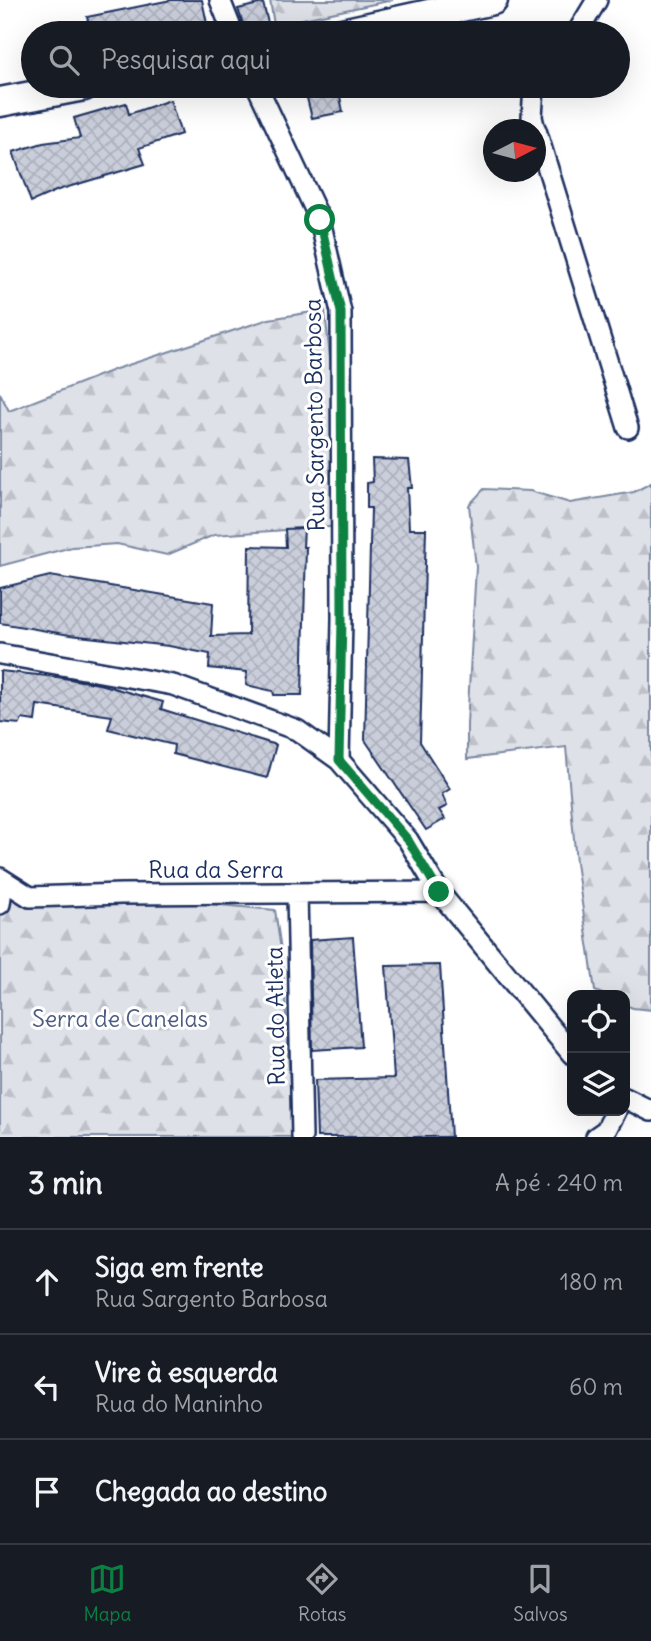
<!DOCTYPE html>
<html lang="pt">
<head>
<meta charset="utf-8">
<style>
	:root { --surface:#171b24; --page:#20242c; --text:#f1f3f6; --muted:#9ea1a6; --line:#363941; --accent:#0b8043 }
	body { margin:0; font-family:Delius,sans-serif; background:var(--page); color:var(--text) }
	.controls { position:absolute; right:21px; bottom:21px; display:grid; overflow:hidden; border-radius:14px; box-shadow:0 7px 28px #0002 }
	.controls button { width:63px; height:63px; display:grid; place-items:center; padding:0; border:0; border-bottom:2px solid var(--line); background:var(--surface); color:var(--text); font:35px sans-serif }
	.compass { position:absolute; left:483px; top:119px; width:63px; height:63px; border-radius:50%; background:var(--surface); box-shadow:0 7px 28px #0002; rotate:84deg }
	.stop { position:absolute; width:21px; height:21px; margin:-16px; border:5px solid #0b8043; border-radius:50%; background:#fff }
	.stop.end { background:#0b8043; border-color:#fff; box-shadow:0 2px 7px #0008 }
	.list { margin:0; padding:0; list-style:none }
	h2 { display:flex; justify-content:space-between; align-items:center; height:91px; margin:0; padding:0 28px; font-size:30px }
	h2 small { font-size:23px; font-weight:400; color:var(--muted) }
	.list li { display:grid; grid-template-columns:46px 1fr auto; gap:21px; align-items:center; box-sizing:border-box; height:105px; padding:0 28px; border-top:2px solid var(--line) }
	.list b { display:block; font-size:26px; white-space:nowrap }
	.list p { margin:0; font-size:23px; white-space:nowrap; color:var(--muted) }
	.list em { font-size:23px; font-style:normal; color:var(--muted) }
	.icon { flex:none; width:38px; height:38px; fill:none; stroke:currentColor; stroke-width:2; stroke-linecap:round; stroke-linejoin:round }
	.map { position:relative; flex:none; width:651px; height:1137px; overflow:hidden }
	.search { position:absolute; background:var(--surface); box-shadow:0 7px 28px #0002; left:21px; right:21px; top:21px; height:77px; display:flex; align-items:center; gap:18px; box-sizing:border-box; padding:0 24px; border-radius:38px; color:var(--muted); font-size:26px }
	.sheet { height:406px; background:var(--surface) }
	nav { display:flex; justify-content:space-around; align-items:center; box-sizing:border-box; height:98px; border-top:2px solid var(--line); background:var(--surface); font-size:19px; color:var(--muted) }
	nav a { display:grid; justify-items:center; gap:4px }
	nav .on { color:var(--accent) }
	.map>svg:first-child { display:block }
	.forest { fill:url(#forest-firs); stroke:#7c88a2; stroke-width:2 }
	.building { fill:url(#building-cross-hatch); stroke:#1b2f5e; stroke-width:2 }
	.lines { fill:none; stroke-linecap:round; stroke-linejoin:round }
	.minor-casing { stroke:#1b2f5e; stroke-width:24 }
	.secondary-casing { stroke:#1b2f5e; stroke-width:33 }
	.minor { stroke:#fff; stroke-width:19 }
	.secondary { stroke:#fff; stroke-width:28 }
	.route { stroke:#0b8043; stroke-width:9 }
	.labels { text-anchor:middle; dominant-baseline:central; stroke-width:6; stroke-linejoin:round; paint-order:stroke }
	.street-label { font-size:23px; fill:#1b2f5e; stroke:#fff }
	.park-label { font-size:23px; fill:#4c5c80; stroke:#fff }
</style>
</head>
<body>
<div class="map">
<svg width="651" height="1137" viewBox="0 0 651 1137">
	<defs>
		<pattern id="forest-firs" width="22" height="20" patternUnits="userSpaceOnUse" patternTransform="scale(1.75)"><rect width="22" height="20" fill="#dee1e7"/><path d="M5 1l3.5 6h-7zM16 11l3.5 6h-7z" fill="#bec1c9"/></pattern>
		<pattern id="building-cross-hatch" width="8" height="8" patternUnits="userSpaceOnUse" patternTransform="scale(1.75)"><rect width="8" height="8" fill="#caceda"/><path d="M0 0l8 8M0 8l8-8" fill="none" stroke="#adb1be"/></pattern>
	</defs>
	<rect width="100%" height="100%" fill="#fff"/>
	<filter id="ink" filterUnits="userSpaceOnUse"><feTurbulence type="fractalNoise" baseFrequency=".0143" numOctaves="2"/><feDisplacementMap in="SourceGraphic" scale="14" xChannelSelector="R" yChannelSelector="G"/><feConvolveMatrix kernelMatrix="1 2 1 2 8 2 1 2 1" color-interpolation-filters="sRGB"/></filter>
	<g filter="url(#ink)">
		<path class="forest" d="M270,0H393L274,25Z
			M325,310L337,427L343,526L214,535L167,555L117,544L72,547L0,566V393L9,411L116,369L269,319Z
			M651,483V1010L633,1008L625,1005V995H605L595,991L576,863L566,747L467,759V724L476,567L469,505L484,489L530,491L570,503L634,492Z
			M32,888L275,910L283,963L293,1137H0V900Z"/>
		<path class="building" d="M171,0H202L209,33H91L87,17Z
			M263,3L268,23L245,30L238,9Z
			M304,86H338L343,112L312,118Z
			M170,100L181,134L139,148L145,164L58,190L31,202L13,152L43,143L80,138L74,118L126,103L129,114Z
			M372,459L409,460L412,488H407L409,529H426L420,742L450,789L442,794L447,806L439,810L445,819L426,830L365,740L371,508H367V483L373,482Z
			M304,528L303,547H306L302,695H274L273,691L246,685L247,672L209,668L210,654L169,646L70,635L0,623V588L50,576L213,603L211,636L248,635L249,546L286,547L285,529Z
			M0,671L57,677L99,684L163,702L161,709L276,745L267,778L173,754L174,745L108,729L112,716L37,705L35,721L22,719L20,724L0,722Z
			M353,937L361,1047L312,1050L310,940Z
			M440,965L451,1137H317L315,1080L394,1078L386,966Z"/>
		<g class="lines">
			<defs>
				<path id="minor" d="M220,0L233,33
					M577,33L597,0
					M257,86L320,220L341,312L342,619L339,760
					M534,86L532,117L535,130
					M536,130L628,428
					M0,654L173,685L297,730L339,760L408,840L439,892L572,1054
					M0,878L30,897L121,894L439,892
					M297,893L302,1137
					M0,904L3,882
					M625,1098L651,1111
					M596,1137L606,1130L616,1111"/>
				<path id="secondary" d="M342,33L493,0
					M0,102L84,86"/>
			</defs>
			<use href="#minor" class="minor-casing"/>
			<use href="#secondary" class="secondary-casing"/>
			<use href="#minor" class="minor"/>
			<use href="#secondary" class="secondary"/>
		</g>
	</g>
	<g class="lines" filter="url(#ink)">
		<path class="route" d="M320,220L341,312L342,619L339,760L408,840L439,892"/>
	</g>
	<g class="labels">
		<g class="street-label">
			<text transform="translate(314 415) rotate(-91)">Rua Sargento Barbosa</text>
			<text x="216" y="869">Rua da Serra</text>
			<text transform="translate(275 1016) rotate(-91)">Rua do Atleta</text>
		</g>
		<g class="park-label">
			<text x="120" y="1018">Serra de Canelas</text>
		</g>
	</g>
</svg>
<div class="controls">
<button><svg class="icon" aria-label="locate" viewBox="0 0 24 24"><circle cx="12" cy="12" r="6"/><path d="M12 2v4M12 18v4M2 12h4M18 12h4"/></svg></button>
<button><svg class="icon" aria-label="layers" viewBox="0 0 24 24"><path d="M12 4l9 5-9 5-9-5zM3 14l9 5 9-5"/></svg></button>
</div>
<svg class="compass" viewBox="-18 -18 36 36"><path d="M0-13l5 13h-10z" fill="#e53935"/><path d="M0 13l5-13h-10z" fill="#9ea1a6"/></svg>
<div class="stop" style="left:320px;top:220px"></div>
<div class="stop end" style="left:439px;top:892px"></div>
<div class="search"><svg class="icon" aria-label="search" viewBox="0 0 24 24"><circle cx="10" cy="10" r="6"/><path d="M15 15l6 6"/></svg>Pesquisar aqui</div>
</div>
<section class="sheet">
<h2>3 min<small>A pé · 240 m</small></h2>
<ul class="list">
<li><svg class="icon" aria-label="ahead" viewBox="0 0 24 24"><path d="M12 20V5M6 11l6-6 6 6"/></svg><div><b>Siga em frente</b><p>Rua Sargento Barbosa</p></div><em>180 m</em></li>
<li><svg class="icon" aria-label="left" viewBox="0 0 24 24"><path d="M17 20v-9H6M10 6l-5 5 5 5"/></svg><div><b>Vire à esquerda</b><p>Rua do Maninho</p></div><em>60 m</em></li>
<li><svg class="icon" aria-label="arrive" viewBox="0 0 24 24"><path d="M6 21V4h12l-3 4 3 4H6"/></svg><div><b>Chegada ao destino</b></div></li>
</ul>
</section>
<nav>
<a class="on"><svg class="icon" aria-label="map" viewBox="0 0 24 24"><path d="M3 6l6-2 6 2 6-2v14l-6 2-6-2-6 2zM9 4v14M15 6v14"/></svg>Mapa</a>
<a><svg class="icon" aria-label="directions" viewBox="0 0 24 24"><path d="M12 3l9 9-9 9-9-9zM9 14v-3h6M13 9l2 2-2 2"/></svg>Rotas</a>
<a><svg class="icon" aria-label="saved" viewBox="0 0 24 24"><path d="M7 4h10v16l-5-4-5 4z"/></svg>Salvos</a>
</nav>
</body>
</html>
